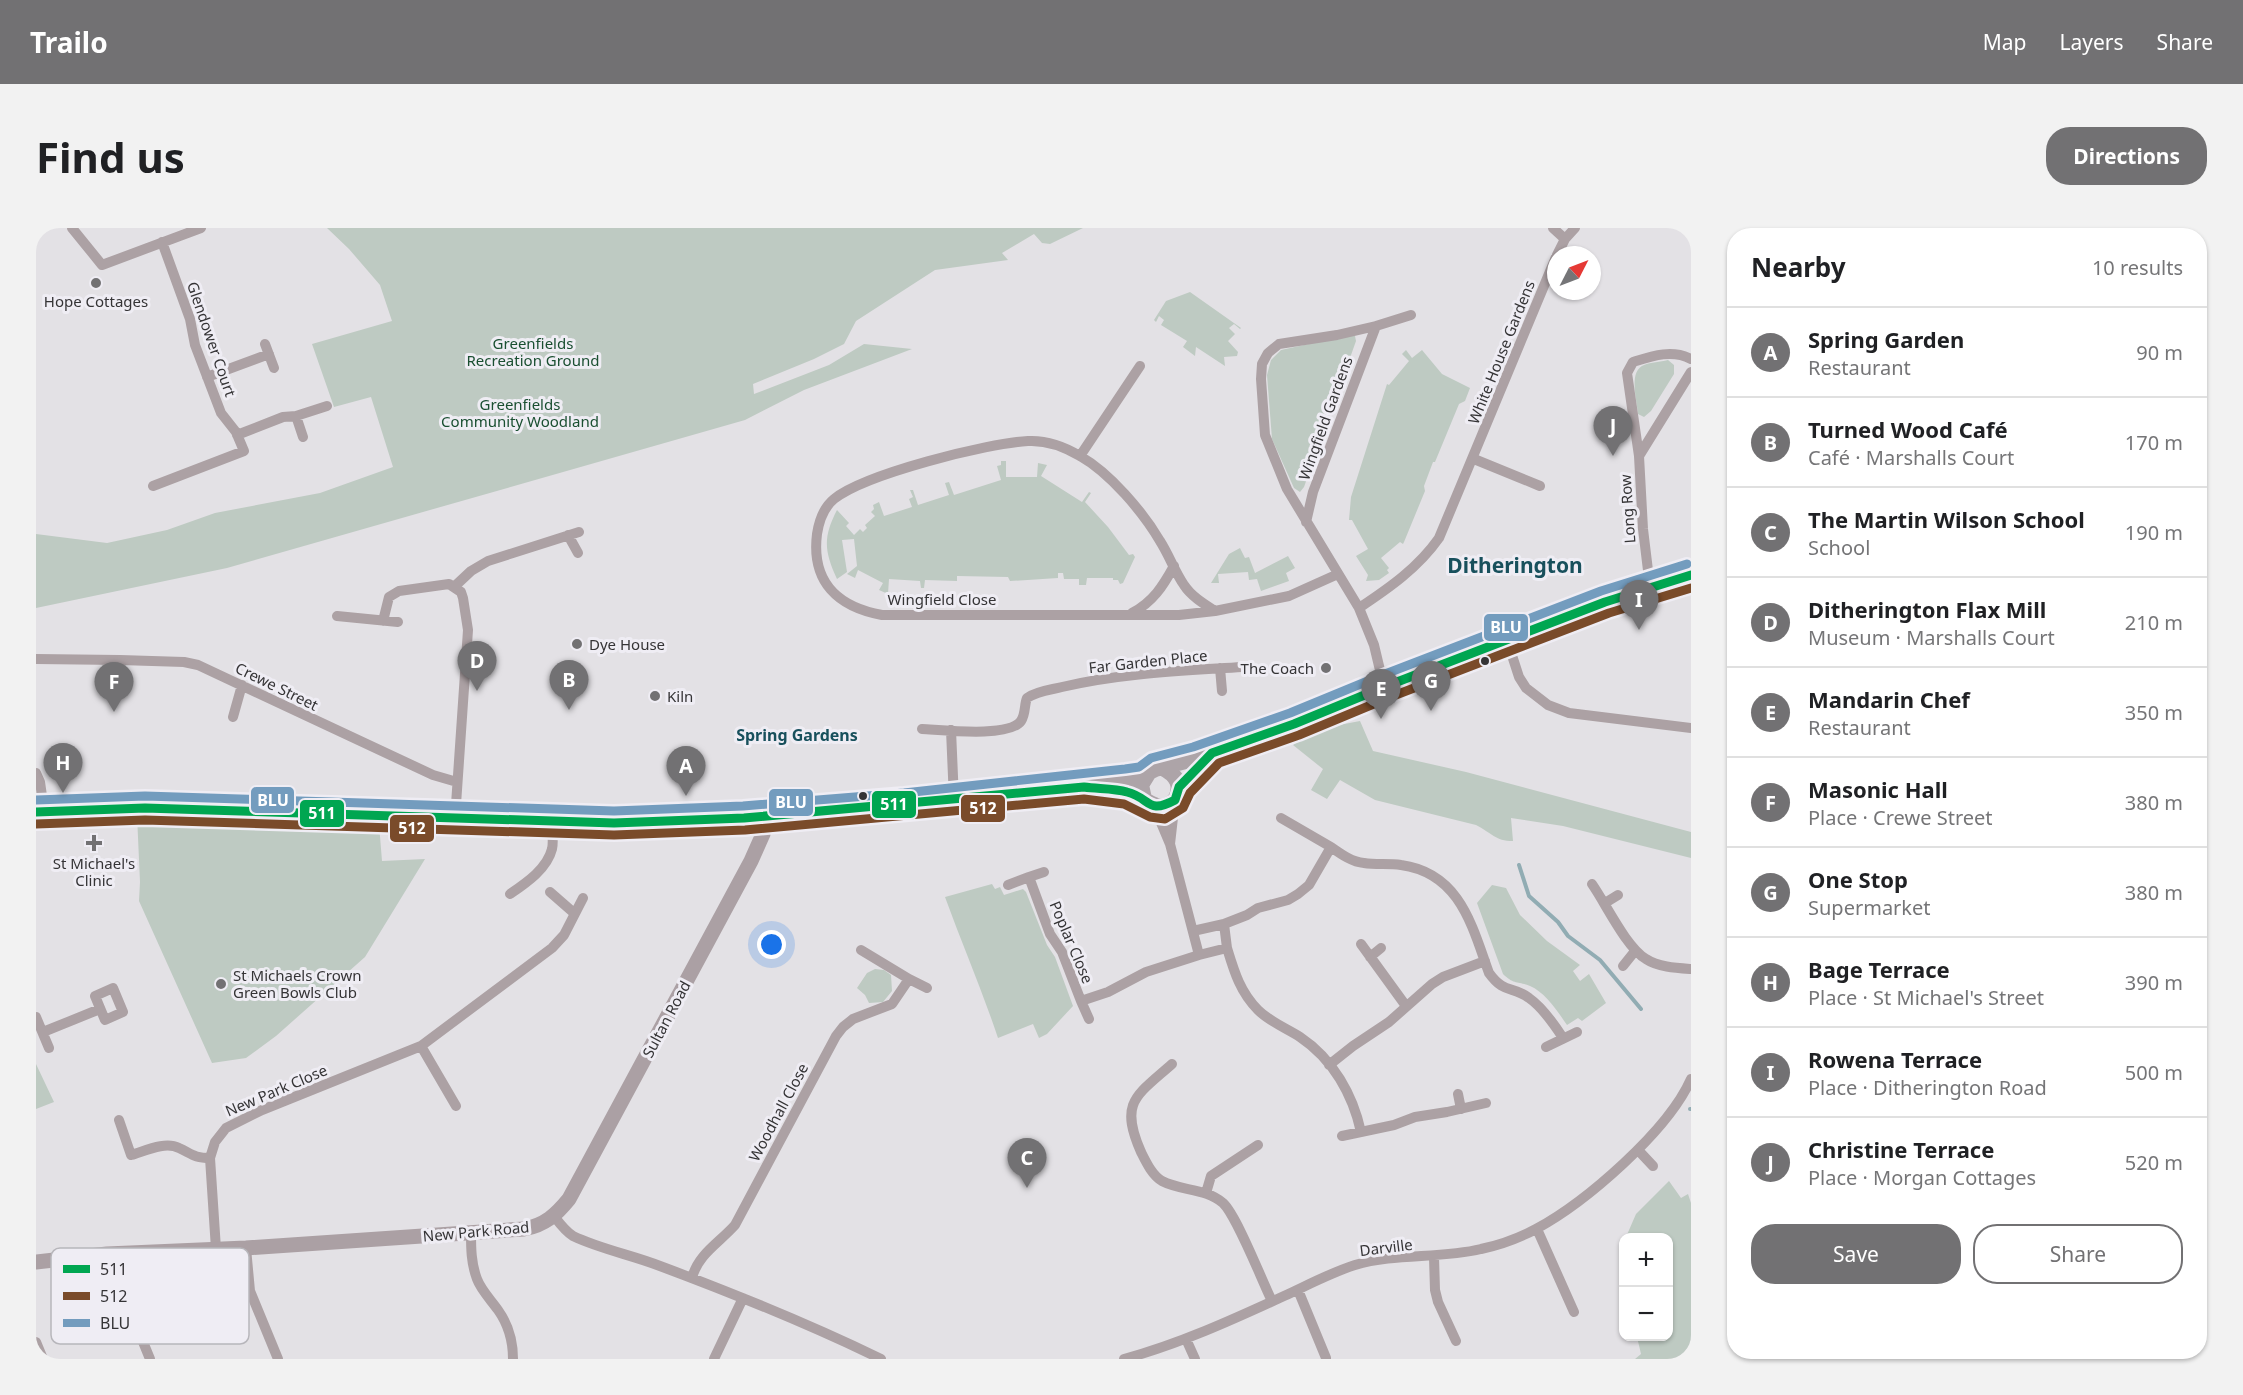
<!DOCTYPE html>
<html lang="en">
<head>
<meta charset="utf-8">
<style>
	:root { --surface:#fff; --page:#f2f2f2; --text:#202124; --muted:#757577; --line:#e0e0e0; --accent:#727173 }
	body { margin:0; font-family:"Noto Sans",sans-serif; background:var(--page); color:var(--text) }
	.controls { position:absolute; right:18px; bottom:18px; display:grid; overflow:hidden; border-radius:12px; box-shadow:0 2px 4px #0004 }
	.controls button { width:54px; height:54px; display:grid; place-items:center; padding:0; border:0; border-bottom:2px solid var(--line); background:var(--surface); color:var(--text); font:30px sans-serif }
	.compass { position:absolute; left:1511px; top:18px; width:54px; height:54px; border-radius:50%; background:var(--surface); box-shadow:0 2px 4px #0004; rotate:48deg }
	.you { position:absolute; left:736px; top:717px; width:21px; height:21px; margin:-15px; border:4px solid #fff; border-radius:50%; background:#1a73e8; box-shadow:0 0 0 9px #1a73e833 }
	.badge { display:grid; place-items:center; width:39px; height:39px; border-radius:50%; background:var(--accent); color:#fff; font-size:20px; font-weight:700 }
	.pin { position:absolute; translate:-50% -50px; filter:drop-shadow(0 2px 3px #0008) }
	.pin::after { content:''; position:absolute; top:32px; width:21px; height:18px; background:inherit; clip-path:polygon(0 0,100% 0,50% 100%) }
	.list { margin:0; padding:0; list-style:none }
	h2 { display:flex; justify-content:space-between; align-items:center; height:78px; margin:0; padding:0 24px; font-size:26px }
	h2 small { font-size:20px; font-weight:400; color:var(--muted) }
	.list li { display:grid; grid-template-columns:39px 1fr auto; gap:18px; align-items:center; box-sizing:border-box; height:90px; padding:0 24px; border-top:2px solid var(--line) }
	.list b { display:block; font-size:22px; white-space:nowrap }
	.list p { margin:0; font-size:20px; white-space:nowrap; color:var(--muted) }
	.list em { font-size:20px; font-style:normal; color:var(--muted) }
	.actions { display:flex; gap:12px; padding:18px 24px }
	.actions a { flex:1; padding:14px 0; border:2px solid var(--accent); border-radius:24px; text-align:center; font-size:21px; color:var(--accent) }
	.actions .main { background:var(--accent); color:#fff }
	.map { position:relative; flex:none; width:1655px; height:1131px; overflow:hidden; border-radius:24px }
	header { display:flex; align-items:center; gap:36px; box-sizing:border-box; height:84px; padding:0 30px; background:var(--accent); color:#fff }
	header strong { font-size:28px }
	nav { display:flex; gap:33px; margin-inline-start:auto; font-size:21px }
	.intro { display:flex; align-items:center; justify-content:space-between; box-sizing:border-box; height:144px; padding:0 36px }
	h1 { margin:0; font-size:42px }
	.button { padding:15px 27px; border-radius:24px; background:var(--accent); color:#fff; font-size:21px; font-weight:700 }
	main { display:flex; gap:36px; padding:0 36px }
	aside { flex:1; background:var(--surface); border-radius:24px; box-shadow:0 2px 4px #0004 }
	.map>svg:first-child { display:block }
	.green { fill:#becac2 }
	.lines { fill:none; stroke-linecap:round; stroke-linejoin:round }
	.stream { stroke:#91acb3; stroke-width:4 }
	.street { stroke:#aca1a4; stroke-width:10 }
	.secondary { stroke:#aba0a4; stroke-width:15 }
	.primary { stroke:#ada4a8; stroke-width:16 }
	.bus-1-casing { stroke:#efedf4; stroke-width:14 }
	.bus-2-casing { stroke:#efedf4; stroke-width:14 }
	.bus-3-casing { stroke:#efedf4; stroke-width:14 }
	.bus-1 { stroke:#00a651; stroke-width:9 }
	.bus-2 { stroke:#7a4b2a; stroke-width:9 }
	.bus-3 { stroke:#739cbe; stroke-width:9 }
	.poi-dot { fill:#727173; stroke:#efedf4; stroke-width:2 }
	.bus-dot { fill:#353436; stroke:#efedf4; stroke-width:2 }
	.labels { text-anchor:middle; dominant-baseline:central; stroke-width:6; stroke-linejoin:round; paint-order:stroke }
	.poi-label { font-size:15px; fill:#353436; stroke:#efedf4; text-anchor:start }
	.street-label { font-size:15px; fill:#353436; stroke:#efedf4 }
	.park-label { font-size:15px; fill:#1a4f31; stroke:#efedf4 }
	.neighbourhood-label { font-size:16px; font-weight:bold; fill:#18505c; stroke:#efedf4 }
	.district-label { font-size:21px; font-weight:bold; fill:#18505c; stroke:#efedf4 }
	.key { fill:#efedf4; stroke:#b7b6bb; stroke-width:1.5 }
	.key-label { font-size:16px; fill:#353436 }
	.line-badge { stroke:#efedf4; stroke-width:2 }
	.badge-label { font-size:16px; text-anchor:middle; font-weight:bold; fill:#fff }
</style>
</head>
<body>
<header>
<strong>Trailo</strong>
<nav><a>Map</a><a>Layers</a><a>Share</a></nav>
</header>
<div class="intro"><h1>Find us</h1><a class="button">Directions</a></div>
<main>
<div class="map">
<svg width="1655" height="1131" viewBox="0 0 1655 1131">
	<rect width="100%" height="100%" fill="#e3e1e5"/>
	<path class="green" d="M291,0H1047L1014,16L1006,15L998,6L966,25L972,32L899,42L820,93L808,116L778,131L717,156L718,166L793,137L828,116L876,121L768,162L709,192L191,340L0,380V306L71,315L131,302L179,285L284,265L357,239L335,169L298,179L276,116L356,93L344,57L313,21Z
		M1154,64L1205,100L1204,101L1198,96L1193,100L1199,106L1192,113L1202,124L1201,128L1188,129L1189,138L1160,119L1159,128L1147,119L1151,113L1125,97L1128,92L1123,88L1120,94L1118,92L1130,73Z
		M1314,107L1319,108L1320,113L1268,259L1264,264L1258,260L1236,211L1231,147L1235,132L1245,122Z
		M1370,122L1376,130L1386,122L1406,146L1434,160L1429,173L1423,176L1399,234H1397L1388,258L1389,263L1368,314L1367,316L1364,314L1345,330L1353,340L1351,342L1353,345L1343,352L1330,353L1332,347L1320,328L1332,321L1316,292H1313L1315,269L1351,156L1353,157L1373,133L1366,126Z
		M1632,132L1638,137V146L1615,183L1608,189L1602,186C1601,172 1592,143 1608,137C1615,134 1624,134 1632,132Z
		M965,233H970V249H1001L1002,235L1011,237L1005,248L1046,274L1053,264L1055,265L1049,274L1072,299L1093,327L1097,326L1099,329L1087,355L1084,356L1082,352H1077V350H1051L1050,357H1043V351H1028L1027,345H1022V350L974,353L972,349L921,348V353L889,352L888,360H885L884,353L853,351L852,366L843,362L847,355L822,342L819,350L811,346L821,338L818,311L806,312L811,344L801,351C788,323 787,309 801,282L813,295L810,298L818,307L824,301L827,304L831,300L829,297L839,288L835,284L838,281L837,277L843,274L848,288L876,279L873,271L877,269L874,262H877L882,277L913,267L909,255L913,254L918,267L965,252L961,238L965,237Z
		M1204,320L1209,330L1213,329L1219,345L1252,328L1259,340L1250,345L1253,353L1225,363L1221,351L1213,352L1212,344L1182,346L1183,355H1175L1193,326Z
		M1324,493L1337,523L1430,544L1655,604V630L1527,598L1475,590L1477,613C1459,613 1456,605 1440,597L1339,572L1304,552L1291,571L1275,562L1287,541L1257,517L1282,501Z
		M101,587L343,596L346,633L389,631L329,729L240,808L210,830L176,835L103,673L104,654Z
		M956,656L959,661L964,659L968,667L987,661L990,664L1011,717L1019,729L1037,778L1011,806L1003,810L997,796L962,810C946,762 926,716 909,669Z
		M1456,657L1470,660L1484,687L1511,713L1544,737L1537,743L1544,753L1553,746L1570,775L1546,793L1542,790L1531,797C1522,784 1509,764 1494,758C1482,753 1478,757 1467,746L1441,675Z
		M839,741L848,742L855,747L856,763L847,774L833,775L829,767L821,760L831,745Z
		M0,836L18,874L0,881Z
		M1633,953L1645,970L1652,966L1655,975V1131H1599L1605,1126L1601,1109L1632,1108V1010L1590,1009L1600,986Z"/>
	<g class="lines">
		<path class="stream" d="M1483,637L1493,668L1522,694L1532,708L1564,732L1605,781
			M1654,881H1655"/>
		<path class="street" d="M36,0L66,37L165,0
			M1517,0L1529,11
			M1521,27L1529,11L1539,0
			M1340,98L1375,87
			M229,116L238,140
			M171,149L233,126
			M260,188L267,209
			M201,207L247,189L260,188L291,178
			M1044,228L1104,138
			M1603,228L1591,145L1597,134C1616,128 1636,121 1655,131
			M1438,231L1504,258
			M117,258L208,223L200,204L185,185L159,117L154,91L126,14
			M1270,294L1277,264L1340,98L1301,107L1243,116L1232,125L1226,136L1225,151L1229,207L1251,261L1323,380L1338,417L1348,459
			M532,307L542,325
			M419,358L435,343L452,333L543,304
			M1614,359L1607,301L1603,228L1655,144
			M1323,380C1353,360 1382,340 1403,310L1520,29
			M1179,383L1143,387H846C802,379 775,354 781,306C783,293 787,280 798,271C829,246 952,215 992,213C1010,212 1029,219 1044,228C1074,245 1107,284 1124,313C1133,327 1139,344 1148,357C1155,368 1168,376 1179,383L1253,368L1302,346
			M1096,385C1117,374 1127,358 1138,338
			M301,388L362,394
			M347,393L353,369L363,363L413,356L425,364L427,370L432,402L419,591
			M1471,412L1483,449L1490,460L1512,477L1533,485L1655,500
			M0,431L84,432L148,434L162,437L397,547L421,554
			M1184,440L1186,463
			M197,489L206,457
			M886,501C907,502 973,510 985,493C990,485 988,477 991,470C1001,463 1014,462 1026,459C1085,445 1145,443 1206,439
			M915,502L918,572
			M0,545L4,554L6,568
			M1118,578L1134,616L1163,727L1191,720C1198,743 1204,764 1222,782C1234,794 1250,800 1264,809C1297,831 1317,867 1325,904
			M1134,616L1139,572
			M1295,619C1305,626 1316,634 1328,635C1340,637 1353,635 1365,637C1424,645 1436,698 1453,745C1469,767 1476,757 1493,770C1506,779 1518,796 1527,810
			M1008,644L993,649L1014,706L1026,724L1045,773L1072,764L1110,744L1163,727
			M1556,656C1570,676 1590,719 1610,731C1622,739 1640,740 1655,741
			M972,657L993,649
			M514,664L538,685
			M474,666C490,655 511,641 516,621C518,612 516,602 515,593
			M1569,675L1582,667
			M1188,696L1211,687L1222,680L1252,672L1262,666L1273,657L1295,619L1245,590
			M1157,703L1188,696L1191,720
			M1325,716L1370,778
			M1334,729L1345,720
			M1587,738L1599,723
			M873,751L891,760
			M77,760L87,784L69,792L59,768Z
			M1045,773L1053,791
			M0,789L13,820
			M7,804L64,781
			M385,818L420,878
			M1510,819L1541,804
			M1136,836C1100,868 1083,874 1105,924C1110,934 1116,947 1126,953C1145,963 1170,960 1187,975C1201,988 1226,1053 1236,1073
			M1293,837L1317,818L1353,794L1396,756L1407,749L1449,733
			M1422,866L1425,881
			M83,892L95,927C109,923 129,913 143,920C156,926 158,930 174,930
			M1306,908L1358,897L1379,889L1411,884L1450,875
			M1602,922L1617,938
			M1170,965L1175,948L1222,917
			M518,988C524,996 529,1003 537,1008C564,1021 596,1027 624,1038C699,1066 773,1096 845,1131
			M1501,1001L1538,1084
			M435,1004C435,1020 435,1035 441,1051C445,1062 455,1072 462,1082C472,1096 477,1114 477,1131
			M210,1020L214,1063L242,1131
			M180,1021L174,930L179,914L190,900L226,882L385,818L516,720L528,707L547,670
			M71,1026L114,1131
			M1398,1029L1399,1062L1402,1074L1420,1113
			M656,1050C662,1026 683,1015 699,997L800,808L807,799L817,791L856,776L873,751L825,722
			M1262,1062L1290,1130
			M1150,1111L1159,1131
			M0,1114L7,1131
			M678,1131L707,1070
			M1088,1131C1143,1116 1196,1092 1248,1068C1272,1057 1294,1045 1319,1037C1359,1025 1404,1031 1445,1021C1464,1017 1483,1010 1500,1001C1550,974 1632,903 1655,851"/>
		<path class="secondary" d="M0,1034L71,1026L210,1020L488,1001C509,997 520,987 533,971L715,633L727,606L730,588"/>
		<path class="primary" d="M1099,567C1115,574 1123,586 1139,572C1147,558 1141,547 1127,540
			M1108,571L1105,557L1113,544L1119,541L1161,530L1258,496L1348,459L1569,374L1655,347
			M0,584L109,580L578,595L708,590L869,577L1048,559L1108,550"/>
		<defs>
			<path id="bus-1" d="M0,584L109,580L578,595L708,590L1048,559C1062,561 1078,560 1091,564C1115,570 1111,587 1139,572L1143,559L1176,525L1258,496L1348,459L1569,374L1655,347"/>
			<path id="bus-2" d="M0,596L109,592L578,607L709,602L1048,571L1088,576L1114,589L1129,591L1147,580L1154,565L1183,535L1263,507L1352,470L1573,385L1655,360"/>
			<path id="bus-3" d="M0,572L109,568L578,583L707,578L868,565L1089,541L1103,539L1115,530L1157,519L1254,485L1344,448L1565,363L1651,336"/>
		</defs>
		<use href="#bus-1" class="bus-1-casing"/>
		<use href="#bus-2" class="bus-2-casing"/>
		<use href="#bus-3" class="bus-3-casing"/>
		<use href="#bus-1" class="bus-1"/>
		<use href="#bus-2" class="bus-2"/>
		<use href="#bus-3" class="bus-3"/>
	</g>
	<g class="poi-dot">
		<circle cx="60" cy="55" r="6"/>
		<circle cx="541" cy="416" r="6"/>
		<circle cx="1290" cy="440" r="6"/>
		<circle cx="619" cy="468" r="6"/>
		<path d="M55 606h6v6h6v6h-6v6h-6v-6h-6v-6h6z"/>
		<circle cx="185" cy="756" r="6"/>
	</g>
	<g class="bus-dot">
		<circle cx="1449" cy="433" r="5"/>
		<circle cx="827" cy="568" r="5"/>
	</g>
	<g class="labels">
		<g class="poi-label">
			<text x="60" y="73" text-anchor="middle">Hope Cottages</text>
			<text x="553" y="416">Dye House</text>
			<text x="1278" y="440" text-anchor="end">The Coach</text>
			<text x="631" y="468">Kiln</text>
			<text x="58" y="635" text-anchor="middle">St Michael's<tspan x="58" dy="17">Clinic</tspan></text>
			<text x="197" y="747">St Michaels Crown<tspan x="197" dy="17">Green Bowls Club</tspan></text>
		</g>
		<g class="street-label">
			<text transform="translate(176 111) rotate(71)">Glendower Court</text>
			<text transform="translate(1465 124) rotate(-68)">White House Gardens</text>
			<text transform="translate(1289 190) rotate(-70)">Wingfield Gardens</text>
			<text transform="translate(1591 281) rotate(-94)">Long Row</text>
			<text x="906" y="371">Wingfield Close</text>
			<text transform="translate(1112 433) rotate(-6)">Far Garden Place</text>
			<text transform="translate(241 458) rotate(26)">Crewe Street</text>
			<text transform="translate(1036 714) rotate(67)">Poplar Close</text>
			<text transform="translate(630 791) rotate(-62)">Sultan Road</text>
			<text transform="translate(240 862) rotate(-23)">New Park Close</text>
			<text transform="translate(742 884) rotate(-62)">Woodhall Close</text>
			<text transform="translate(440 1003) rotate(-5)">New Park Road</text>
			<text transform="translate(1350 1019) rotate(-7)">Darville</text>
		</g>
		<g class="park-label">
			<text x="497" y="115">Greenfields<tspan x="497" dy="17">Recreation Ground</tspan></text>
			<text x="484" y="176">Greenfields<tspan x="484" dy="17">Community Woodland</tspan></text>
		</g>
		<g class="neighbourhood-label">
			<text x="761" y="507">Spring Gardens</text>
		</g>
		<g class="district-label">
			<text x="1479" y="337">Ditherington</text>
		</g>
	</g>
	<rect x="15" y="1020" width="198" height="96" rx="9" class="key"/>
	<rect x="27" y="1037" width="27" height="8" fill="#00a651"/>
	<rect x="27" y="1064" width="27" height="8" fill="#7a4b2a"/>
	<rect x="27" y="1091" width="27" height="8" fill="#739cbe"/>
	<g class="key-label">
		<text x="64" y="1047">511</text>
		<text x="64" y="1074">512</text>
		<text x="64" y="1101">BLU</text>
	</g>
	<g class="line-badge">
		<rect x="1447" y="385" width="46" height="29" rx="6" fill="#739cbe"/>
		<rect x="214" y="558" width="45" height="28" rx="6" fill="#739cbe"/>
		<rect x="732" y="560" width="46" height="29" rx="6" fill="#739cbe"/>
		<rect x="835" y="562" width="46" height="29" rx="6" fill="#00a651"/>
		<rect x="924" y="566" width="46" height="29" rx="6" fill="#7a4b2a"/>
		<rect x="263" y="571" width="46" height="29" rx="6" fill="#00a651"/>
		<rect x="353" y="586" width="46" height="29" rx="6" fill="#7a4b2a"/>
	</g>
	<g class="badge-label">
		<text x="1470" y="405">BLU</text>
		<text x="237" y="578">BLU</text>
		<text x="755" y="580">BLU</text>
		<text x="858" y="582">511</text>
		<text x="947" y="586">512</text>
		<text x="286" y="591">511</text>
		<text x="376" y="606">512</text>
	</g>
</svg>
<div class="controls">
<button>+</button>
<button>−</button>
</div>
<svg class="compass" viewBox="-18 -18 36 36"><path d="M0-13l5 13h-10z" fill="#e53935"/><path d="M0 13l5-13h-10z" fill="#757577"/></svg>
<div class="you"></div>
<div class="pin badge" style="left:650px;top:568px">A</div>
<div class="pin badge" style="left:533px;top:482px">B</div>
<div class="pin badge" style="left:991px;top:960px">C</div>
<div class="pin badge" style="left:441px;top:463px">D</div>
<div class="pin badge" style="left:1345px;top:491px">E</div>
<div class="pin badge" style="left:78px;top:484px">F</div>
<div class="pin badge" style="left:1395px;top:483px">G</div>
<div class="pin badge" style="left:27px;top:565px">H</div>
<div class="pin badge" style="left:1603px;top:402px">I</div>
<div class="pin badge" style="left:1577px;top:228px">J</div>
</div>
<aside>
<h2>Nearby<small>10 results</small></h2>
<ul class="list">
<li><span class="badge">A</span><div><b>Spring Garden</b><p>Restaurant</p></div><em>90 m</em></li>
<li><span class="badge">B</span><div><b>Turned Wood Café</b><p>Café · Marshalls Court</p></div><em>170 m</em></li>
<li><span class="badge">C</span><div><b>The Martin Wilson School</b><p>School</p></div><em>190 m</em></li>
<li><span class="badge">D</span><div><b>Ditherington Flax Mill</b><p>Museum · Marshalls Court</p></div><em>210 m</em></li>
<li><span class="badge">E</span><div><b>Mandarin Chef</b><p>Restaurant</p></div><em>350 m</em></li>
<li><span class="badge">F</span><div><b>Masonic Hall</b><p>Place · Crewe Street</p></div><em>380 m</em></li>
<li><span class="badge">G</span><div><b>One Stop</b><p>Supermarket</p></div><em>380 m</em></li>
<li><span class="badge">H</span><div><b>Bage Terrace</b><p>Place · St Michael's Street</p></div><em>390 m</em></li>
<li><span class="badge">I</span><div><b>Rowena Terrace</b><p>Place · Ditherington Road</p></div><em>500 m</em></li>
<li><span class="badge">J</span><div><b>Christine Terrace</b><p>Place · Morgan Cottages</p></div><em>520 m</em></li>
</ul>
<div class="actions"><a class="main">Save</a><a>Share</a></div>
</aside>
</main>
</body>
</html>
